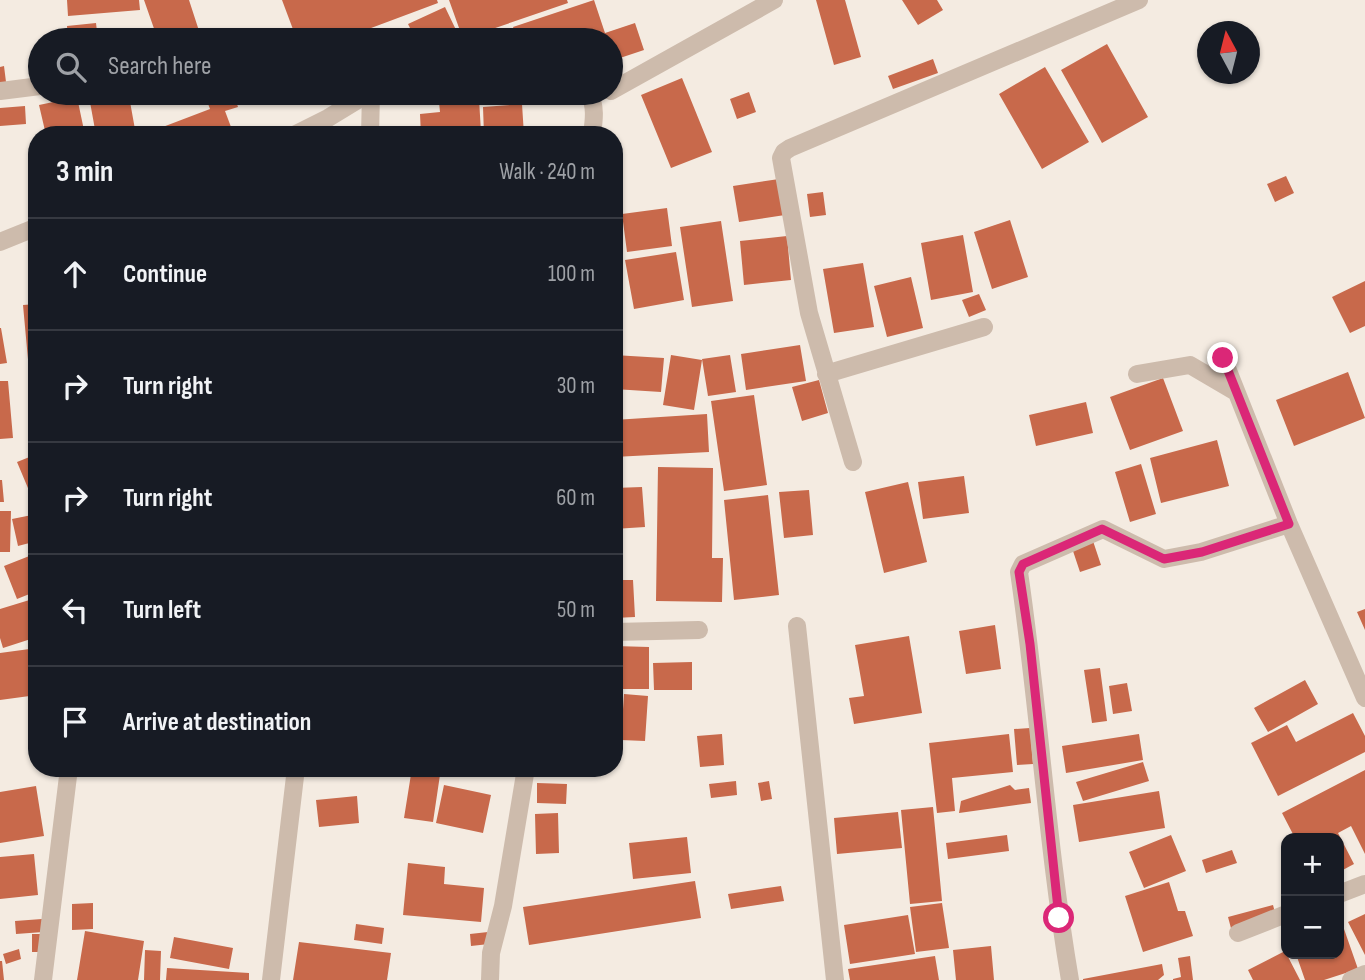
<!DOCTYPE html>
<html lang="en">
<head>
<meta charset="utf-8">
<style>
	:root { --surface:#171b24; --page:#20242c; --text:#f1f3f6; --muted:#9ea1a6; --line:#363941 }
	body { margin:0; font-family:"Sofia Sans Condensed",sans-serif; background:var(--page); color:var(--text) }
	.controls { position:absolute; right:21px; bottom:21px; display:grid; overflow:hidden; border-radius:14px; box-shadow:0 2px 5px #0004 }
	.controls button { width:63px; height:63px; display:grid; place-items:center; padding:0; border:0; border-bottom:2px solid var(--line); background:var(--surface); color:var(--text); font:35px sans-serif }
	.compass { position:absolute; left:1197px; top:21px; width:63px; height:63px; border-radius:50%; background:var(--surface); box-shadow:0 2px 5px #0004; rotate:353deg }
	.stop { position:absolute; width:21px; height:21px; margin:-16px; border:5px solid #db2777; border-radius:50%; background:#fff }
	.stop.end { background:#db2777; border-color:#fff; box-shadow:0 2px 7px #0008 }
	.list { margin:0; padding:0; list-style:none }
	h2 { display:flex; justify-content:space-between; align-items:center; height:91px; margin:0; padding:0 28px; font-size:30px }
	h2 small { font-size:23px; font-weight:400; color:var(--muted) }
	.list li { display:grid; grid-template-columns:46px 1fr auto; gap:21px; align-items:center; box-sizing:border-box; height:112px; padding:0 28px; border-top:2px solid var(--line) }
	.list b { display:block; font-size:26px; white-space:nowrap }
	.list em { font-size:23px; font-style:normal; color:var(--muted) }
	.icon { flex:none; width:38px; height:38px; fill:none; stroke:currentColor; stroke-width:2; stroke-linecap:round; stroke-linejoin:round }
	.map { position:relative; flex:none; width:1365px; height:980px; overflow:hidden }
	.search { position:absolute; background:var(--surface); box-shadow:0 2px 5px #0004; left:28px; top:28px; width:595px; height:77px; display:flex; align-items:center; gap:18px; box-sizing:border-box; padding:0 24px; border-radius:38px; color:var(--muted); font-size:26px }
	.panel { position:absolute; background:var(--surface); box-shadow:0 2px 5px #0004; left:28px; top:126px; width:595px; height:651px; border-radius:28px }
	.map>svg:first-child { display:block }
	.building { fill:#c8694b }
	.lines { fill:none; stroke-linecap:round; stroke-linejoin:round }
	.minor { stroke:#cdbbac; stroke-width:18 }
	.route { stroke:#db2777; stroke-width:9 }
</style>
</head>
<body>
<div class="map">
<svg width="1365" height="980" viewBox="0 0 1365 980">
	<rect width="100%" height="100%" fill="#f4ebe1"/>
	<path class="building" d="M67,0H139L140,10L68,16Z
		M144,0H189L202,40H158Z
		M282,0H437L438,3L339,40H297Z
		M449,0H567L568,3L463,39Z
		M594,0L605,33L635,23L644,50L611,61V40H518L513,27Z
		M816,0H845L861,57L834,65Z
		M902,0H937L943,10L918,25Z
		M445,7L457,32L439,40H416L408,24Z
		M96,23L98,40H68L67,26Z
		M1107,44L1148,117L1102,143L1061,70Z
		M933,59L938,73L893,89L888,76Z
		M4,66L6,82L0,83V67Z
		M1045,67L1089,142L1042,169L999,94Z
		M682,78L712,152L671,168L641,95Z
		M749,92L756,112L737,119L730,99Z
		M169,93H195L172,102Z
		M204,93H233L238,107L225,111L234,135H148L147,133L210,109Z
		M129,96L136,135H96L90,102Z
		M77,97L85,135H46L39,105Z
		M479,99L481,132L421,135L420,114L440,112L439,102Z
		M522,104L524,135H484L483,107Z
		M25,106L26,124L0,126V108Z
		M1286,176L1294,193L1275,202L1267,184Z
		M779,179L785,215L739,222L733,186Z
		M823,192L826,215L810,217L807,194Z
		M667,208L672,246L627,252L622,214Z
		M1010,220L1028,277L992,289L974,232Z
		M721,221L733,301L692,307L680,227Z
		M963,235L973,292L931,300L921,243Z
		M787,236L791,280L744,285L740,241Z
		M676,252L684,300L634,309L625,260Z
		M863,263L874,327L834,333L823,269Z
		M911,277L923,328L887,337L874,286Z
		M1365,281V326L1350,333L1332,297Z
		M979,294L986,310L969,317L962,300Z
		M37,304V381H30L23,305Z
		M0,328H1L7,363L0,364Z
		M800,345L806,381L746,390L741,354Z
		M614,355L664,358L661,392L614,389Z
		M671,355L702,360L694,410L663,405Z
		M730,355L736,392L708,396L702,359Z
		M1348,372L1365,418L1294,446L1276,400Z
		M1163,378L1183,431L1130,450L1110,397Z
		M819,380L828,413L802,421L792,387Z
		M0,381H8L13,438L0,439Z
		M754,395L767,485L724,491L711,401Z
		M1086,402L1093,433L1036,446L1029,415Z
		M707,414L709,452L614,457V420Z
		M1217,440L1229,486L1161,503L1150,458Z
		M37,454V498L33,500L17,462Z
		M1141,464L1156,514L1130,522L1115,472Z
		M658,467L713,468L712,558H723L722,602L656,601Z
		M964,476L969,513L923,519L918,482Z
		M0,480H2L4,502H0Z
		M908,482L927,562L884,573L865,492Z
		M642,487L645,527L614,529V488Z
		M809,490L813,535L784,538L779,492Z
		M768,495L779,595L734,600L724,500Z
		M0,511H11L10,552H0Z
		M37,514V541L18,546L12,519Z
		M1093,541L1101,565L1080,572L1072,548Z
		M37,553V591L17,599L4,566Z
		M614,580H633L635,617L614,618Z
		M36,598L37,637L3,648L0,638V609Z
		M1365,609V630L1357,612Z
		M995,625L1001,669L966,674L959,631Z
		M909,636L922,713L854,724L849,698L864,696L855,645Z
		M614,646L649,647V689H614Z
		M37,648V695L0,700V653Z
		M692,662V690H654L653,663Z
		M1100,668L1107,721L1092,723L1084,670Z
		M1305,680L1318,704L1268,732L1254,708Z
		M1127,683L1132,711L1113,714L1109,686Z
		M624,694L648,696L645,741L621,740Z
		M1353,713L1365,736V752L1278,796L1251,743L1287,725L1296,742Z
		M1030,728L1033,764L1017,765L1014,729Z
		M722,734L724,765L700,767L697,736Z
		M1009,734L1013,772L952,778L955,811L937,813L929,743Z
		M1139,734L1143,760L1066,773L1062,746Z
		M1143,762L1149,781L1083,801L1076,782Z
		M412,768H441L433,822L404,818Z
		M1365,770V854L1351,826L1338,833L1354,864L1339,872V838H1295L1282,813Z
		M736,781L737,795L711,798L709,784Z
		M769,781L772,799L761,801L758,783Z
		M537,783L567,784L566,804L537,803Z
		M444,785L491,795L483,833L436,823Z
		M1010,785L1015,790L1029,788L1031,803L959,813L961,801Z
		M36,786L44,836L0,843V792Z
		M1159,791L1165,828L1079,842L1073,805Z
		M357,796L359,823L319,827L316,800Z
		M933,807L942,901L910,904L901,810Z
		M898,812L902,848L837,854L834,818Z
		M558,813L559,853L536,854L535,814Z
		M1007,835L1009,851L948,859L946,843Z
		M1171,835L1186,871L1144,888L1129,852Z
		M687,837L691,873L633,879L629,843Z
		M1232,850L1237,863L1206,873L1202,860Z
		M34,854L38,895L0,899V857Z
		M408,863L445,867L444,884L484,888L481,922L403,915Z
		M695,881L701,918L529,945L523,907Z
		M1169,882L1178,911H1185L1193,936L1143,952L1125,896Z
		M781,886L784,901L731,909L728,894Z
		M93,903V929L72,930V904Z
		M942,903L949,948L916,952L910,907Z
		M1273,905L1277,920L1232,932L1228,917Z
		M1365,914V955L1348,922Z
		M908,915L915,954L850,964L844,925Z
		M42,919L43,932L16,934L15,921Z
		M356,924L384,928L382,944L354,940Z
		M1344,929L1358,969L1324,980H1305L1296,954H1339V931Z
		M85,931L144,941L138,980H77Z
		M488,932L489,944L471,946L470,934Z
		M32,934H42L41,952H32Z
		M174,937L233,948L229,969L170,958Z
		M299,942L391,953L387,980H293Z
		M991,946L994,980H956L953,950Z
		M19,949L21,959L6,964L3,954Z
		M145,950L161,951L160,980H144Z
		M1285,951L1300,980H1253L1248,970Z
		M935,956L939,980H850L848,969Z
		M1190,956L1193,980H1173V979L1181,977L1178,958Z
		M0,961H2L4,980H0Z
		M1162,964L1164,975L1158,980H1083V979Z
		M167,968L249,973V980H166Z"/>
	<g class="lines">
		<path class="minor" d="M0,91L40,86
			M611,91L774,0
			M589,93C596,106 594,120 592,135
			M294,135L328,118L369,93
			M370,135L371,93
			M0,242L37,227
			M1223,358L1289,524L1365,698
			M826,374L984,327
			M1137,374L1190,365L1236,392
			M853,462L809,313L781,158L784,152L790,148L1139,0
			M797,626L835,980
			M614,632L699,630
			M1339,894L1365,884
			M1238,933L1286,914
			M43,980L69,768
			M271,980L296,768
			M490,980L491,953L503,906L526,768
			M1070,980C1047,845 1039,708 1019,572L1023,564L1103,529L1164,559L1201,552L1289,524
			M1351,980L1365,974"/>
	</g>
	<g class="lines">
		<path class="route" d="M1059,918L1030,644L1019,572L1023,564L1102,529L1164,559L1202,552L1289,524L1223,358"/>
	</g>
</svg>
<div class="controls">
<button>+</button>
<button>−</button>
</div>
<svg class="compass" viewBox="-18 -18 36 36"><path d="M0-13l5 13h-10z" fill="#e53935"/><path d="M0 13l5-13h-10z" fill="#9ea1a6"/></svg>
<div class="stop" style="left:1059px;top:918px"></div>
<div class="stop end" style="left:1223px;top:358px"></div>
<div class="search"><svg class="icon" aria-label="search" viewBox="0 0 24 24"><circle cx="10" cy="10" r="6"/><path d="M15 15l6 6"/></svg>Search here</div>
<section class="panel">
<h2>3 min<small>Walk · 240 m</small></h2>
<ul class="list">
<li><svg class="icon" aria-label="ahead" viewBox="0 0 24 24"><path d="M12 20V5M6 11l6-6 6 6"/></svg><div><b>Continue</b></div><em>100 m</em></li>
<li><svg class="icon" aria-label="right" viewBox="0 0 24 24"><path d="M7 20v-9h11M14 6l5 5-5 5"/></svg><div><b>Turn right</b></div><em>30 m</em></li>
<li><svg class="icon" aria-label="right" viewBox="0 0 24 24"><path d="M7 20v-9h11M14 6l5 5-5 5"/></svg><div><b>Turn right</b></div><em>60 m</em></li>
<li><svg class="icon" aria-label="left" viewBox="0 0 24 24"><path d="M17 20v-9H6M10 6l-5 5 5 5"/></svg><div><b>Turn left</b></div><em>50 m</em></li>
<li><svg class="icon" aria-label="arrive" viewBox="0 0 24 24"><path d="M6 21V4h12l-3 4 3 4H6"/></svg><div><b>Arrive at destination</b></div></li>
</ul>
</section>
</div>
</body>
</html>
